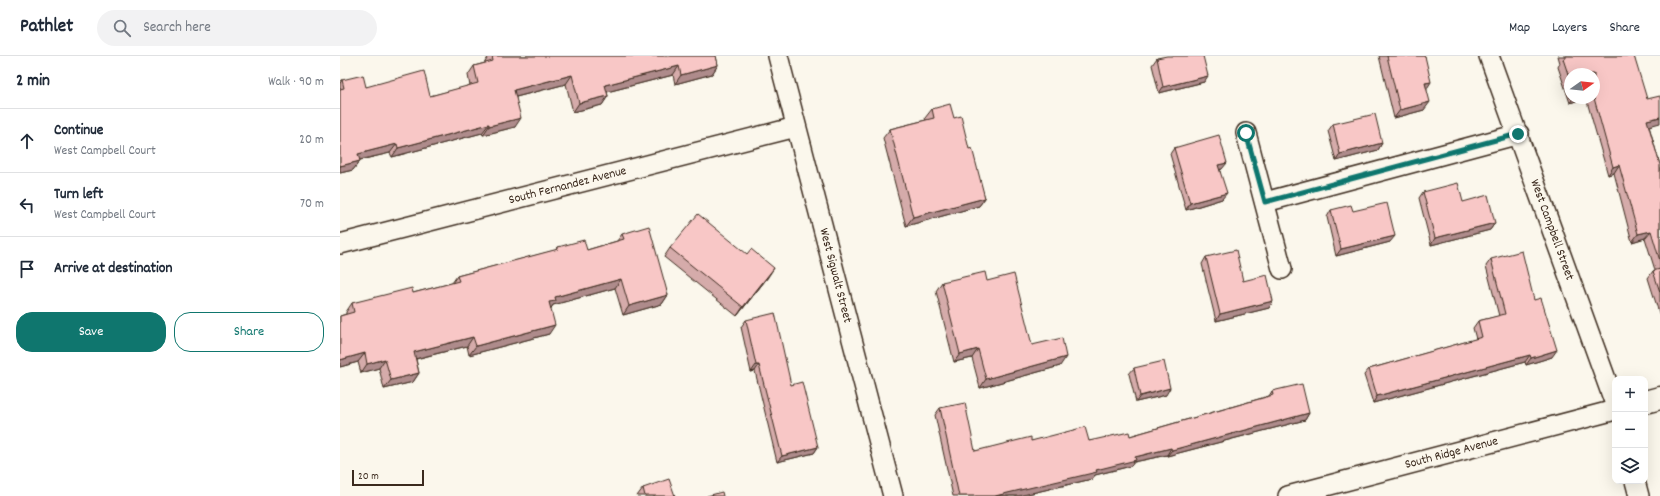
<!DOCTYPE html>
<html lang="en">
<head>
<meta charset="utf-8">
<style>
	:root { --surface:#fff; --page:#f2f2f3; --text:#1f2937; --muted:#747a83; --line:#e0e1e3; --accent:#0f766e }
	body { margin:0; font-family:Dekko,sans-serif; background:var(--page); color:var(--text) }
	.controls { position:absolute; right:12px; bottom:12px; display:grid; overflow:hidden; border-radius:8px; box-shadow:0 4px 16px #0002 }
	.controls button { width:36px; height:36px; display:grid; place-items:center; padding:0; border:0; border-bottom:1px solid var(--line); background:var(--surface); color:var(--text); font:20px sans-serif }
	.compass { position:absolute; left:1224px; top:12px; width:36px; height:36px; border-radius:50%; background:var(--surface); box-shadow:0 4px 16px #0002; rotate:75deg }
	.scale { position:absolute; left:12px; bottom:10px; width:72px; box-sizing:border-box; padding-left:4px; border:2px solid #3b2a1e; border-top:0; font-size:11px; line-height:14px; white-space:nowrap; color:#3b2a1e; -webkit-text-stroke:3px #fbf7ec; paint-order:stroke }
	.stop { position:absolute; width:12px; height:12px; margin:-9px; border:3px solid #0f766e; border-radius:50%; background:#fff }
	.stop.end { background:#0f766e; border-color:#fff; box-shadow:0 1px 4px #0008 }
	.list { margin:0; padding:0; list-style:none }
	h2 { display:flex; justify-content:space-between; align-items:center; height:52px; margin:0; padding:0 16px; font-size:17px }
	h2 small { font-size:13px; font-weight:400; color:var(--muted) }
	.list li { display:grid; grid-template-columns:26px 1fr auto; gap:12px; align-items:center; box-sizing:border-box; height:64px; padding:0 16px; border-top:1px solid var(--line) }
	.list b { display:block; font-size:15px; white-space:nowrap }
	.list p { margin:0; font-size:13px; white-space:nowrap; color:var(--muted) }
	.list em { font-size:13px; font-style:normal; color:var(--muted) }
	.actions { display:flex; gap:8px; padding:12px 16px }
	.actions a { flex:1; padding:9px 0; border:1px solid var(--accent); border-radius:16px; text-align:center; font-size:14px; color:var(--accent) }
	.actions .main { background:var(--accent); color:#fff }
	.icon { flex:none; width:22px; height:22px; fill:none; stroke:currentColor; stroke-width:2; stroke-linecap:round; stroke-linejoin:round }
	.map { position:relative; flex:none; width:1320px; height:440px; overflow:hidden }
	header { display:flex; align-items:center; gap:24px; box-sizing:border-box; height:56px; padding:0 20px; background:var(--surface); border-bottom:1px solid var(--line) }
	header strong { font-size:19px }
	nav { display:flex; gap:22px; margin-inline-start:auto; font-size:14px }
	.search { width:280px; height:36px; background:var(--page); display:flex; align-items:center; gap:10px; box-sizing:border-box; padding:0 14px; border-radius:22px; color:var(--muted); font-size:15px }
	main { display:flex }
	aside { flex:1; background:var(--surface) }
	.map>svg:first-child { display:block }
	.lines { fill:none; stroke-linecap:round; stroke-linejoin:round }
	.minor-casing { stroke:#3b2a1e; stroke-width:22 }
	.tertiary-casing { stroke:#3b2a1e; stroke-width:25 }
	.minor { stroke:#fbf7ec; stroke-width:19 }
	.tertiary { stroke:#fbf7ec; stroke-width:22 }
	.wall { fill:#d5abaa; stroke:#3b2a1e }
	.shaded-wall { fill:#ae8b8b; stroke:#3b2a1e }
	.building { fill:#f8c7c6; stroke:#3b2a1e }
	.route { stroke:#0f766e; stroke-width:5 }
	.labels { text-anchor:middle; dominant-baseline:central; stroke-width:4; stroke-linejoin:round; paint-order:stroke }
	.street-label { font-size:13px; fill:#3b2a1e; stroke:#fbf7ec }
</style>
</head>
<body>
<header>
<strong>Pathlet</strong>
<div class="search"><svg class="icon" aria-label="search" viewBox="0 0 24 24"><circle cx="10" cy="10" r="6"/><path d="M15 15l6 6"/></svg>Search here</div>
<nav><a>Map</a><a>Layers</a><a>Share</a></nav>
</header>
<main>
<aside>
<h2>2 min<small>Walk · 90 m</small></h2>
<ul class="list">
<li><svg class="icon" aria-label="ahead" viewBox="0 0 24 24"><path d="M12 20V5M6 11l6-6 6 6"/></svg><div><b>Continue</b><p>West Campbell Court</p></div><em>20 m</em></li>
<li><svg class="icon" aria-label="left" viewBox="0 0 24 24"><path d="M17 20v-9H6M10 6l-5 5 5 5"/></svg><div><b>Turn left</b><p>West Campbell Court</p></div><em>70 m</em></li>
<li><svg class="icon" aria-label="arrive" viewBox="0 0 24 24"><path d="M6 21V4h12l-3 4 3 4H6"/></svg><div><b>Arrive at destination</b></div></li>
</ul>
<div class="actions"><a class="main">Save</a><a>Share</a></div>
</aside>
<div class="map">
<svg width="1320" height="440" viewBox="0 0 1320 440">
	<rect width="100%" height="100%" fill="#fbf7ec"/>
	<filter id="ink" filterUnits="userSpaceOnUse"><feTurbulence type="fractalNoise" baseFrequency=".025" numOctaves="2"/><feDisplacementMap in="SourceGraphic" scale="8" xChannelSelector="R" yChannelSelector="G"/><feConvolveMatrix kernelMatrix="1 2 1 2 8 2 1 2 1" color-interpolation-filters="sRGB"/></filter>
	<g filter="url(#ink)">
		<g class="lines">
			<defs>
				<g id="minor">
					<path id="s1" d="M438,0L553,440"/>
					<path id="s2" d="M1149,0L1275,348"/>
					<path d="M906,77L942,213"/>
					<path d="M925,146L1179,78"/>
					<path id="s3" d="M0,188L456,71"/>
					<path d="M1295,425L1299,440"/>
					<path id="s4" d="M948,440L1275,354"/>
				</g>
				<path id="tertiary" d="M1305,346L1320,342"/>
			</defs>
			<use href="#minor" class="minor-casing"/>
			<use href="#tertiary" class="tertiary-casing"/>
			<use href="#minor" class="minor"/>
			<use href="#tertiary" class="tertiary"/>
		</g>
		<path class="wall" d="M149,0H376L378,9L372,18L335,28L333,19L267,36L268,40L262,49L233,56L226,28L176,41L175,71L143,79L142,77L52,101L50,97L20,104L13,114L0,117V27L2,24L26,31L90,40L130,30L128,19L134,10L145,7V6Z
			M1039,0H1085L1087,33L1084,54L1054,62Z
			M1218,0H1294L1309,70L1320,109V260L1308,222L1313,215L1315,214L1305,182L1292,186L1274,117L1268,119L1246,42H1254V18H1230V42H1245L1230,47L1218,11L1220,7Z
			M817,2L864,26L819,37L812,9Z
			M592,53L614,62L629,93L645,142L639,150L566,170L543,82L550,73L586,64L585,62Z
			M993,68L1042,87L1038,94L996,105L988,75Z
			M834,92L882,113L880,114L882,143L846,154L830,98Z
			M1083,136L1123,146L1155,167L1150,174L1091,189L1079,142Z
			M991,154L1050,186L996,200L987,161Z
			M282,178L328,239L322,248L283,259L275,232L213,249L211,252L209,278L129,299L127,290L76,303L79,317L73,326L44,333L39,312L21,317L18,306L0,311V260L6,258V256L12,247L73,237L112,227L117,220L216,194L218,191L247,194L277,185Z
			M330,192L428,221L397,260L324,201Z
			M866,201L903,225L933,245L929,252L876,265L862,208Z
			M1151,203L1194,244L1212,301L1186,309L1185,306L1033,347L1024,319L1029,313L1136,283L1133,272L1138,265L1159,260L1146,210Z
			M602,226L692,289L720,310L640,332L632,302L614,306L596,235Z
			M406,264L451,329L478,391L474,397L437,406L415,315L411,316L401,271Z
			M794,312L826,339L796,346L789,318Z
			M932,335L969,357L965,364L827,400V399L794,406L791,410L755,419L752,423L679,440H613L595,359L600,352L635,395L691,385H749L790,380L929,340Z
			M303,432L335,440H297Z"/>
		<path class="shaded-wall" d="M378,9L372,18L335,28L341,19Z
			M339,10L333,19L259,38L265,29Z
			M232,19L226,28L168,43L174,34Z
			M868,20L864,26L819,37L823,31Z
			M1091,26L1086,34L1085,27Z
			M268,40L262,49L233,56L239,47Z
			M1233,42H1245L1230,47Z
			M1090,46L1084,54L1054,62L1060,54Z
			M1320,61V67L1302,72L1307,64Z
			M181,62L175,71L143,79L149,70Z
			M149,68L142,77L52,101L58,92Z
			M1042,87L1038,94L996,105L1000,98Z
			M57,88L50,97L11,106L18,98Z
			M20,105L13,114L0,117V110Z
			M887,107L882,113L874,115L878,109Z
			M1279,109L1274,117L1268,119L1273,111Z
			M887,137L882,143L846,154L850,147Z
			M645,142L639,150L566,170L573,161Z
			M1155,167L1150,174L1091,189L1095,182Z
			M1311,175L1305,182L1292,186L1298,178Z
			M1055,180L1050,186L996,200L1001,193Z
			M434,212L428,221L397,260L403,251Z
			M281,223L275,232L213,249L210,254L209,246L215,241Z
			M328,239L322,248L283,259L289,250Z
			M933,245L929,252L876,265L880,258Z
			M215,269L209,278L129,299L136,290Z
			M133,281L127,290L67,305L74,296Z
			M638,293L632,302L614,306L620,298Z
			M1217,294L1212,301L1186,309L1191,302Z
			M25,297L18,306L0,311V304Z
			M1190,299L1185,306L1033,347L1037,340Z
			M726,301L720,310L640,332L646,323Z
			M45,303L39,312L21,317L27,308Z
			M416,309H419L415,315L411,316Z
			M79,317L73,326L44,333L51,324Z
			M830,332L826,339L796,346L800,340Z
			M969,357L965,364L827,400L832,394Z
			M478,391L474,397L437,406L442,400Z
			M831,392L827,399L794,406L791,410L755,419L752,423L679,440H655L756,414L795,401Z"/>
		<path class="building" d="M152,0H376L378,9L341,19L339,10L265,29L268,40L239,47L232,19L174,34L181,62L149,70V68L58,92L57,88L18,98L20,105L0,110V33L4,32L2,24L23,19L26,31L84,15L90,40L138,27L134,10L153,5Z
			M827,0H863L868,20L823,31L817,2Z
			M1047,0H1085L1091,26L1085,27L1090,46L1060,54Z
			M1226,0H1294L1307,43L1320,40V61L1307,64L1320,109V205L1311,175L1298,178L1279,109L1273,111L1254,42V18H1230V24L1223,3L1226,2Z
			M610,48L614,62L621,60L629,93L632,92L645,142L573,161L550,73L594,62L592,53Z
			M1035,58L1042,87L1000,98L993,68Z
			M879,79L887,107L878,109L887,137L850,147L834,92Z
			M1118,127L1123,146L1148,139L1155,167L1095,182L1083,136Z
			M1047,147L1055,180L1001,193L991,154L1011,149L1013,155Z
			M358,158L407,198L411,193L434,212L403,251L330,192Z
			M309,170L328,239L289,250L281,223L215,241L216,245L209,246L215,269L136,290L133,281L74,296L79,317L51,324L45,303L27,308L25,297L0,304V260L14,256L12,247L72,232L73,237L119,225L117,220L218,193V191L244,184L247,194L284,183L282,178Z
			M896,194L903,225L927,219L933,245L880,258L866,201Z
			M1182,195L1194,244L1201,242L1217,294L1191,302L1190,299L1037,340L1029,313L1142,281L1138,265L1165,258L1151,203Z
			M1320,213V236L1313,215Z
			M645,216L647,225L674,218L692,289L722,282L726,301L646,323L638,293L620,298L602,226Z
			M435,257L451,329L462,326L478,391L442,400L419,309H416L406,264Z
			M824,305L830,332L800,340L794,312Z
			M962,328L969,357L832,394L831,392L795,401L796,404L756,414L757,416L655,440H619L600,352L625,347L635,395L691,381V385L745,371L749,385L789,376L790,380L933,339L932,335Z
			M329,423L335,440H305L303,432Z
			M382,436L383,440H367Z"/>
	</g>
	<g class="lines" filter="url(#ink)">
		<path class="route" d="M906,77L925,146L1178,78"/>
	</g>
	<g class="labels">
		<g class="street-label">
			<text stroke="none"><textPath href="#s3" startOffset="235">South Fernandez Avenue</textPath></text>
			<text stroke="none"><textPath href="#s2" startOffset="185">West Campbell Street</textPath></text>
			<text stroke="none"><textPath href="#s1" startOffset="227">West Sigwalt Street</textPath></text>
			<text stroke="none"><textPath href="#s4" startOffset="169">South Ridge Avenue</textPath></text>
		</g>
	</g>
</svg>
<div class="controls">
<button>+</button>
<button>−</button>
<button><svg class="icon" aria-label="layers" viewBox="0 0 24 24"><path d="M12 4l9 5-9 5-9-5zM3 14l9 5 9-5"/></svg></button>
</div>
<svg class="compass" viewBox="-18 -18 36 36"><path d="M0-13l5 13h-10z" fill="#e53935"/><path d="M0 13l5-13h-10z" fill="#747a83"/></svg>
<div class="scale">20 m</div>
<div class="stop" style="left:906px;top:77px"></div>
<div class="stop end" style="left:1178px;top:78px"></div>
</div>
</main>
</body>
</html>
